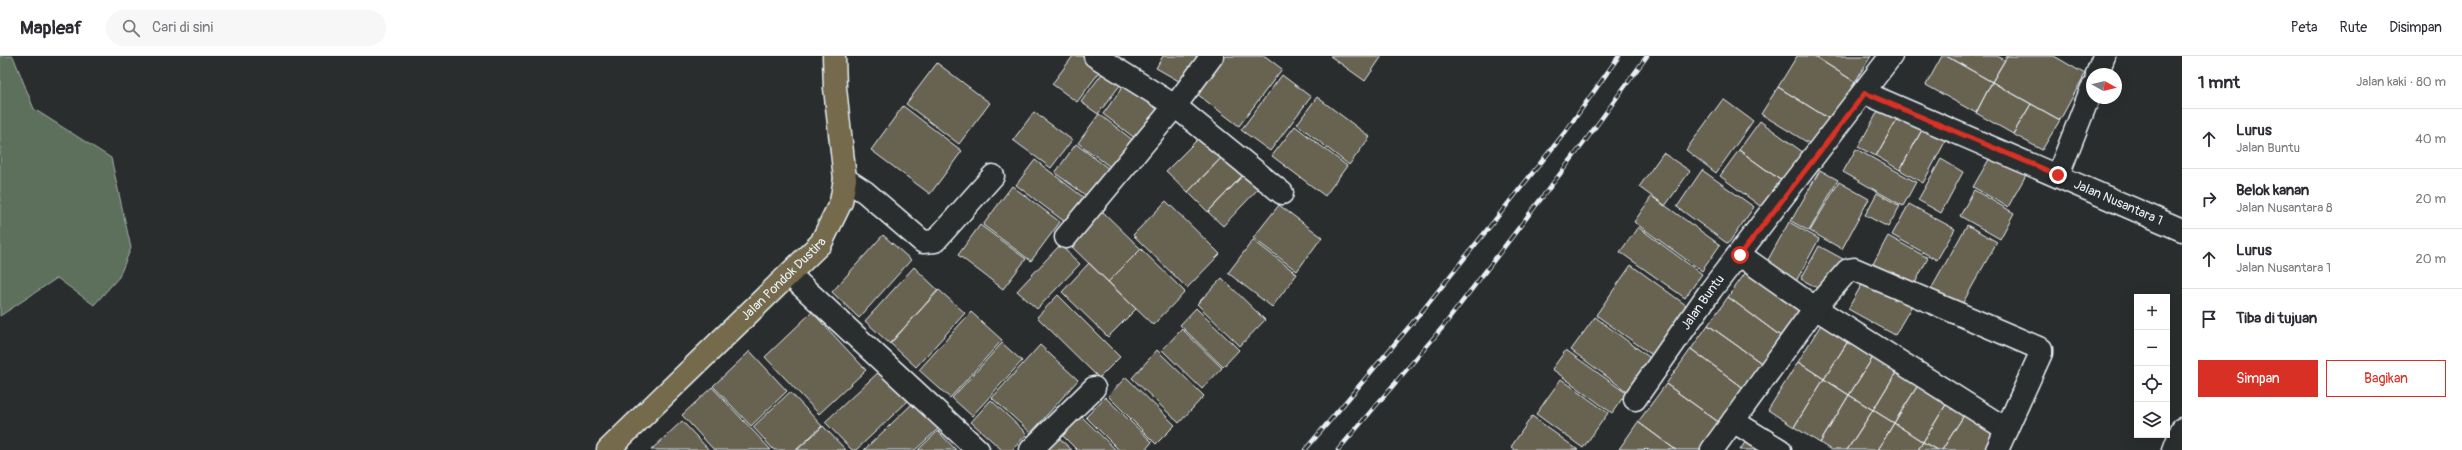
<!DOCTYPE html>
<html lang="id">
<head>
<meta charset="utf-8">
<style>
	:root { --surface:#fff; --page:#f7f7f7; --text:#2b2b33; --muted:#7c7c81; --line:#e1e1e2; --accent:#d93025 }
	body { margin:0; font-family:Pangolin,sans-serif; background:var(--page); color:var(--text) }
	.controls { position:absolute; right:12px; bottom:12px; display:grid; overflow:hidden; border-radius:0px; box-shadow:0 4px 16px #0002 }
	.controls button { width:36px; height:36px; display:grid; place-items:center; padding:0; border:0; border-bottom:1px solid var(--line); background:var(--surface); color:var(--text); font:20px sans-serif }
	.compass { position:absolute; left:2086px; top:12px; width:36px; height:36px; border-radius:50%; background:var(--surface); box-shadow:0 4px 16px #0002; rotate:98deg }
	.stop { position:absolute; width:12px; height:12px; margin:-9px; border:3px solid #d93025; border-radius:50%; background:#fff }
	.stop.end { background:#d93025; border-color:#fff; box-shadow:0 1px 4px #0008 }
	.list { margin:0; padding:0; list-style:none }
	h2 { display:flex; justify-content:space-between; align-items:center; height:52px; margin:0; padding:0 16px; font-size:17px }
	h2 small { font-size:13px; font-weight:400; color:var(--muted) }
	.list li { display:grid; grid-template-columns:26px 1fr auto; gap:12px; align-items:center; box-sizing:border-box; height:60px; padding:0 16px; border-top:1px solid var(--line) }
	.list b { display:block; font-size:15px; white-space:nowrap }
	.list p { margin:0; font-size:13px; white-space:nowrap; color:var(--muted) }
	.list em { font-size:13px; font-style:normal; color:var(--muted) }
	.actions { display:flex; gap:8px; padding:12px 16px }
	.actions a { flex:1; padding:9px 0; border:1px solid var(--accent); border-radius:0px; text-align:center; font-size:14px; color:var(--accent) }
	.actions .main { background:var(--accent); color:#fff }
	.icon { flex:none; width:22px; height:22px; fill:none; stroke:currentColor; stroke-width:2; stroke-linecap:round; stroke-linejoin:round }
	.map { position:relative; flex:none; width:2182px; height:394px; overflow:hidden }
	header { display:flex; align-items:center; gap:24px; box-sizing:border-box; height:56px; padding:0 20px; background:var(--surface); border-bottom:1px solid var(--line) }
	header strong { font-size:19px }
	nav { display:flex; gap:22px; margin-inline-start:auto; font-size:14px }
	.search { width:280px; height:36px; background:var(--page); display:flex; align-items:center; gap:10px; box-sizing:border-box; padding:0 14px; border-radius:22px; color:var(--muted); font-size:15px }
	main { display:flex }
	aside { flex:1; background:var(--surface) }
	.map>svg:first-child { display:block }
	.green { fill:#5b705b; stroke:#a2b0aa }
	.building { fill:#686251; stroke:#e8f1f8 }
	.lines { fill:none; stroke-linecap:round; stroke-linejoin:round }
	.minor-casing { stroke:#e8f1f8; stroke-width:25 }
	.primary-casing { stroke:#e8f1f8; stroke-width:25 }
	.minor { stroke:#2a2d2e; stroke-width:22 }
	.primary { stroke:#746b4b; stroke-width:22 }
	.rail-casing { stroke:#e8f1f8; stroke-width:4.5 }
	.rail { stroke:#2a2d2e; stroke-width:3; stroke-dasharray:9; stroke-linecap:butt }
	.route { stroke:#d93025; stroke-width:5 }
	.labels { text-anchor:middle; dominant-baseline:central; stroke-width:3; stroke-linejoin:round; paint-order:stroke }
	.street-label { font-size:13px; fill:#e8f1f8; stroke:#2a2d2e }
</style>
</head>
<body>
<header>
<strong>Mapleaf</strong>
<div class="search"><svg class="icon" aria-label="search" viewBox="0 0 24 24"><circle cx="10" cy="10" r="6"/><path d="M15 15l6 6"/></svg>Cari di sini</div>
<nav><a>Peta</a><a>Rute</a><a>Disimpan</a></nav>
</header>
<main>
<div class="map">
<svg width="2182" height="394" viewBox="0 0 2182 394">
	<rect width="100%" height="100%" fill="#2a2d2e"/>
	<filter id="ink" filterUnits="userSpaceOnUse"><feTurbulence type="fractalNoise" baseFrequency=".025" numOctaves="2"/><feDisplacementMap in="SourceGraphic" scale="8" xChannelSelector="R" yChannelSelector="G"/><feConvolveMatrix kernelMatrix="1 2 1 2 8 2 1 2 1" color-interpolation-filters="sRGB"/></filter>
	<g filter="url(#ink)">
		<path class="green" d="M0,0H13L34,53L111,102L131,192L119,221L94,249L57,222L0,260Z"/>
		<path class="building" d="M1073,0H1083L1101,14L1077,46L1052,28Z
			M1163,0H1200L1184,28L1156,12Z
			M1226,0H1265L1282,13L1239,70L1197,38Z
			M1330,0H1382L1365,25Z
			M1797,0H1814L1855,26L1831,64L1778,31Z
			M1814,0H1871L1855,26Z
			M1942,0H1946L1992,26L1976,57L1926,29Z
			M1946,0H1997L2005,4L1992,26Z
			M2007,0H2054L2085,18L2060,64L1992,26Z
			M937,7L990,47L959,88L906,48Z
			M1107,11L1124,24L1098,58L1081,46Z
			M1282,19L1311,41L1270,95L1241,74Z
			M1126,26L1159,52L1136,83L1103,58Z
			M1992,26L2031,48L2013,78L1976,57Z
			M1778,31L1831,64L1815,91L1761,58Z
			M1317,41L1370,81L1349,109L1297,68Z
			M1723,43L1753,65L1716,117L1686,94Z
			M1882,48L1900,58L1876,100L1858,91Z
			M2031,48L2060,64L2042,94L2013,78Z
			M903,50L962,95L930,138L871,94Z
			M1034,56L1072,84L1051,112L1013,84Z
			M1099,58L1134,85L1113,113L1078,87Z
			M1900,58L1923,72L1900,114L1876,100Z
			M1760,65L1804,97L1783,126L1739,94Z
			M1295,70L1347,110L1325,140L1272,100Z
			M1923,72L1946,84L1923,127L1900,114Z
			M1203,78L1224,99L1188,136L1166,115Z
			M1076,88L1109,113L1088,141L1055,117Z
			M1856,93L1916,126L1903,150L1843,116Z
			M1739,94L1783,126L1764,153L1720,120Z
			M1663,97L1690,115L1665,150L1639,131Z
			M1224,99L1244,118L1208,156L1188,136Z
			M1991,100L2026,119L2008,151L1973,131Z
			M1941,103L1963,116L1941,157L1918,144Z
			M1035,104L1083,141L1065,166L1016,129Z
			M1702,114L1754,151L1728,188L1677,151Z
			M1820,114L1838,124L1809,175L1791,165Z
			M1244,118L1259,132L1223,170L1208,156Z
			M1839,126L1869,143L1842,193L1810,175Z
			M1012,130L1060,166L1031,205L983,169Z
			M1974,134L2014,157L2000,183L1960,160Z
			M1877,137L1900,150L1888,171L1865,159Z
			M1652,140L1720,189L1702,215L1634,166Z
			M1166,145L1220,198L1187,232L1133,179Z
			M1909,148L1955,173L1937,204L1892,179Z
			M1279,149L1322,181L1297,215L1253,182Z
			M1100,153L1141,193L1108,226L1067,186Z
			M1789,166L1819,183L1794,229L1764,211Z
			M980,169L1026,203L1003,233L958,199Z
			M1967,169L1997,186L1960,252L1930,235Z
			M1638,171L1702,218L1685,242L1620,196Z
			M883,179L911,204L859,262L832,236Z
			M1888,180L1928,202L1913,231L1873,208Z
			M1253,184L1297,218L1272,251L1228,217Z
			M1060,189L1080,208L1037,253L1017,235Z
			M1819,190L1843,203L1825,236L1801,223Z
			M1141,193L1185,236L1153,269L1108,226Z
			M1089,207L1136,253L1108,281L1062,236Z
			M1631,209L1690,252L1655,301L1596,259Z
			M1751,209L1809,251L1786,284L1728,241Z
			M914,211L938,234L890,288L865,265Z
			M1867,219L1914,246L1895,279L1848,253Z
			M1222,222L1265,264L1240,290L1197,248Z
			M939,234L965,257L916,311L890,287Z
			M1058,239L1120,301L1099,322L1037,261Z
			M1728,241L1786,284L1767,311L1708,269Z
			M1196,252L1239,294L1223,311L1180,269Z
			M812,256L866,314L819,358L765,301Z
			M971,256L1002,284L950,342L919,314Z
			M1595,261L1653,304L1629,337L1571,294Z
			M1825,262L1852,279L1824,323L1798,306Z
			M1708,269L1767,311L1749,336L1691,293Z
			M1182,273L1222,312L1202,333L1162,294Z
			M1852,279L1877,295L1849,339L1824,323Z
			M1002,287L1022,305L972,360L952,342Z
			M1040,289L1078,324L1031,377L992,342Z
			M1691,293L1749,336L1724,370L1666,328Z
			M1157,294L1204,340L1179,367L1132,322Z
			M1566,294L1626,337L1612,357L1552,313Z
			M750,295L787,335L751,370L713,330Z
			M1877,295L1900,310L1873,354L1849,339Z
			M1798,306L1824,323L1794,371L1768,354Z
			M1900,310L1922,323L1894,367L1873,354Z
			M882,313L910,343L856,394H852L825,366Z
			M1126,321L1175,369L1156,388L1108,340Z
			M1561,323L1608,357L1583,392L1536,358Z
			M1824,323L1849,339L1820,387L1794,371Z
			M1922,323L1950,342L1923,386L1894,367Z
			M1666,328L1724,370L1707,394H1676L1638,366Z
			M712,331L771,394H714L682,359Z
			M790,336L822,370L796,394H774L753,371Z
			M1849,339L1873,354L1847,394H1831L1820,387Z
			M1105,341L1152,386L1145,394H1119L1086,361Z
			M1950,342L1968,353L1942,394H1937L1923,386Z
			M991,344L1027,378L1012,394H1002L971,366Z
			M913,347L938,373L915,394H864Z
			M1968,353L2000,374L1987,394H1942Z
			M1873,354L1894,367L1878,394H1847Z
			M1079,358L1116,394H1077L1060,377Z
			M1532,360L1578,394H1515L1511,391Z
			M682,365L709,394H651Z
			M1638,366L1676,394L1619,393Z
			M1894,367L1923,386L1918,394H1878Z
			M823,370L846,394H797Z
			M938,375L956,394H918Z
			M1057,380L1072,394H1044Z
			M1749,380L1772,394H1740Z
			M1923,386L1937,394H1918Z"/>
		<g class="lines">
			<defs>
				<g id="minor">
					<path d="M1095,0L1175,50L1282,137"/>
					<path d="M2097,18L2104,0"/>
					<path id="s1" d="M1865,37L2182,174"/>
					<path d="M2058,119L2092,32"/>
					<path d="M845,123L865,136L923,186L935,185L993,120"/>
					<path d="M1066,181L1175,50L1212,0"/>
					<path d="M1740,199L1815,252L2006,373"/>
					<path d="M790,219L978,394"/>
					<path id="s2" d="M1635,343L1711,234L1891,0"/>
					<path d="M1733,365L1780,394"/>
					<path d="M1031,394L1094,332"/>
					<path d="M1712,394L1815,252L1848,214L1854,213L2041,293V297L1997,394"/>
					<path d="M2174,394L2182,373"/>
				</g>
				<g id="primary">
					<path id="s3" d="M608,394L821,187L841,146L845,123L835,32L834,0"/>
				</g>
			</defs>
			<use href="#minor" class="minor-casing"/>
			<use href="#primary" class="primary-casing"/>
			<use href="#minor" class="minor"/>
			<use href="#primary" class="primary"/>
			<defs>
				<path id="rail" d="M1305,394L1419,259L1566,75L1619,0
					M1338,394L1442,272L1583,88L1647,0"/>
			</defs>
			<use href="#rail" class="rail-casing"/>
			<use href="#rail" class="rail"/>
		</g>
	</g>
	<g class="lines" filter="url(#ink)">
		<path class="route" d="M1740,199L1865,37L2058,119"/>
	</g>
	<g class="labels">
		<g class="street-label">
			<text stroke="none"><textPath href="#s1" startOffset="276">Jalan Nusantara 1</textPath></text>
			<text stroke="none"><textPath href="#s3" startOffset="245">Jalan Pondok Dustira</textPath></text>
			<text stroke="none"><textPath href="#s2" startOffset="118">Jalan Buntu</textPath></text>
		</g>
	</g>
</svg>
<div class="controls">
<button>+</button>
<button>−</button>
<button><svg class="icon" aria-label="locate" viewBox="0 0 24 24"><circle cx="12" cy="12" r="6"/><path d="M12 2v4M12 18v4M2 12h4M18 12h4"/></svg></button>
<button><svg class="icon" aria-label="layers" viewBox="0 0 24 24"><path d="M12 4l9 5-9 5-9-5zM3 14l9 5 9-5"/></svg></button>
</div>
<svg class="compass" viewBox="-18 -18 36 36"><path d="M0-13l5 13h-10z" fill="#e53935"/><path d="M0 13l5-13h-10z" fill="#7c7c81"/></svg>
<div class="stop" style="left:1740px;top:199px"></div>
<div class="stop end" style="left:2058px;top:119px"></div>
</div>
<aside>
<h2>1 mnt<small>Jalan kaki · 80 m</small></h2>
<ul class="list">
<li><svg class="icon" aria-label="ahead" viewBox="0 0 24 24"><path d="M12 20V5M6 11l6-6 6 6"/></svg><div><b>Lurus</b><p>Jalan Buntu</p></div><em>40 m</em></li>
<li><svg class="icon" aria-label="right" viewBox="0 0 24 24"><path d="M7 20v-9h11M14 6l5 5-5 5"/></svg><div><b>Belok kanan</b><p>Jalan Nusantara 8</p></div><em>20 m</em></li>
<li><svg class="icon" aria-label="ahead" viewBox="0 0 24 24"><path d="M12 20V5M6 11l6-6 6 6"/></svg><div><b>Lurus</b><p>Jalan Nusantara 1</p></div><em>20 m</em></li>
<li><svg class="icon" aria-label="arrive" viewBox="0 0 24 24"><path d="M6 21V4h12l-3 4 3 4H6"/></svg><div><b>Tiba di tujuan</b></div></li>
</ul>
<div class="actions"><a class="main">Simpan</a><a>Bagikan</a></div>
</aside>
</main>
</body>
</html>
